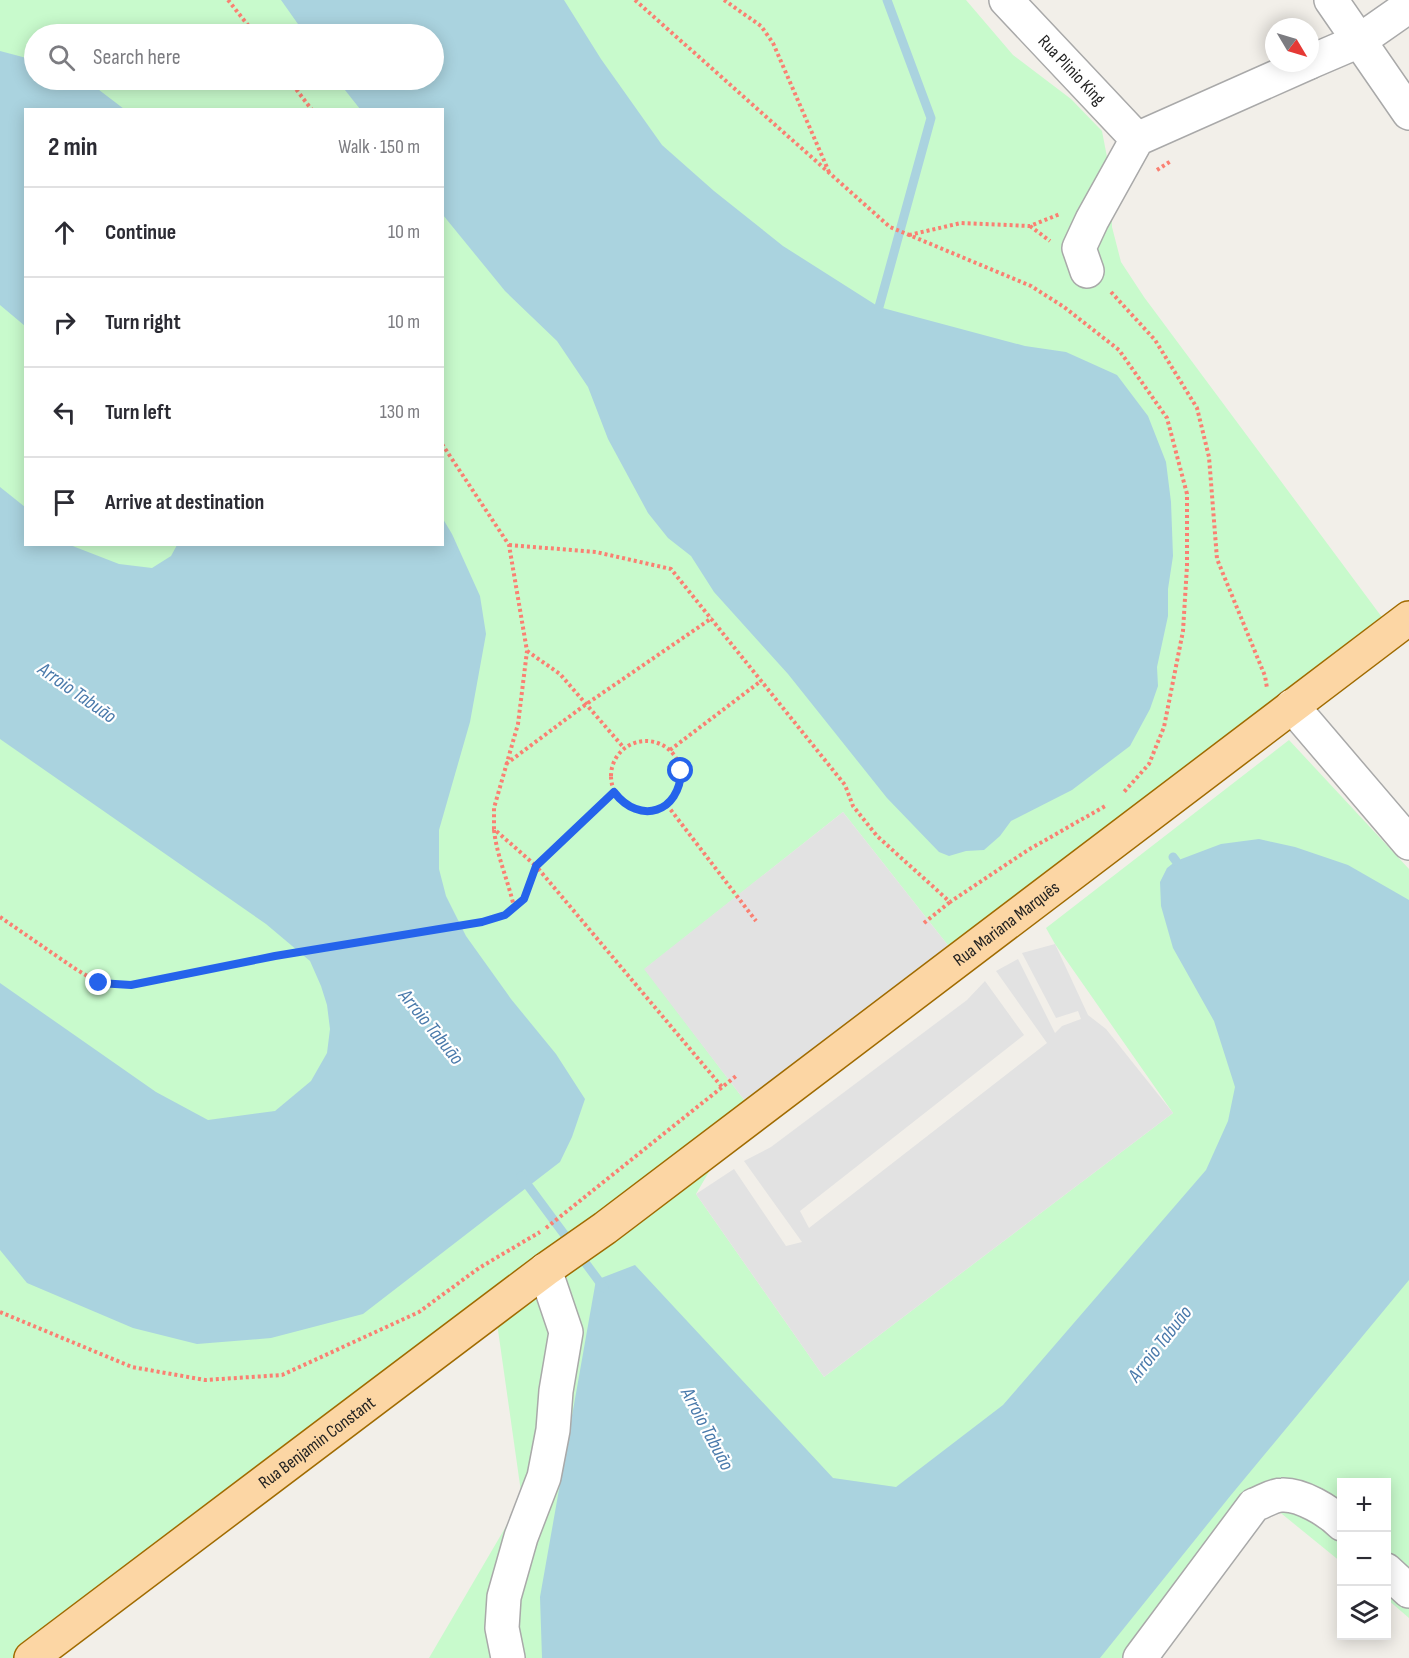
<!DOCTYPE html>
<html lang="en">
<head>
<meta charset="utf-8">
<style>
	:root { --surface:#fff; --page:#f7f7f7; --text:#2b2b33; --muted:#7c7c81; --line:#e1e1e2 }
	body { margin:0; font-family:"Sofia Sans Condensed",sans-serif; background:var(--page); color:var(--text) }
	.controls { position:absolute; right:18px; bottom:18px; display:grid; overflow:hidden; border-radius:0px; box-shadow:0 3px 15px #0003 }
	.controls button { width:54px; height:54px; display:grid; place-items:center; padding:0; border:0; border-bottom:2px solid var(--line); background:var(--surface); color:var(--text); font:30px sans-serif }
	.compass { position:absolute; left:1265px; top:18px; width:54px; height:54px; border-radius:50%; background:var(--surface); box-shadow:0 3px 15px #0003; rotate:128deg }
	.stop { position:absolute; width:18px; height:18px; margin:-14px; border:4px solid #2563eb; border-radius:50%; background:#fff }
	.stop.end { background:#2563eb; border-color:#fff; box-shadow:0 2px 6px #0008 }
	.list { margin:0; padding:0; list-style:none }
	h2 { display:flex; justify-content:space-between; align-items:center; height:78px; margin:0; padding:0 24px; font-size:26px }
	h2 small { font-size:20px; font-weight:400; color:var(--muted) }
	.list li { display:grid; grid-template-columns:39px 1fr auto; gap:18px; align-items:center; box-sizing:border-box; height:90px; padding:0 24px; border-top:2px solid var(--line) }
	.list b { display:block; font-size:22px; white-space:nowrap }
	.list em { font-size:20px; font-style:normal; color:var(--muted) }
	.icon { flex:none; width:33px; height:33px; fill:none; stroke:currentColor; stroke-width:2; stroke-linecap:round; stroke-linejoin:round }
	.map { position:relative; flex:none; width:1409px; height:1658px; overflow:hidden }
	.search { position:absolute; background:var(--surface); box-shadow:0 3px 15px #0003; left:24px; top:24px; width:420px; height:66px; display:flex; align-items:center; gap:15px; box-sizing:border-box; padding:0 21px; border-radius:33px; color:var(--muted); font-size:22px }
	.panel { position:absolute; background:var(--surface); box-shadow:0 3px 15px #0003; left:24px; top:108px; width:420px; height:438px; border-radius:0px }
	.map>svg:first-child { display:block }
	.park { fill:#c8facc; fill-rule:evenodd }
	.parking { fill:#e2e2e2 }
	.water { fill:#aad3df }
	.lines { fill:none; stroke-linecap:round; stroke-linejoin:round }
	.stream { stroke:#aad3df; stroke-width:9 }
	.minor-casing { stroke:#a9a9a9; stroke-width:36 }
	.major-casing { stroke:#a06b00; stroke-width:36 }
	.path { stroke:#fa8072; stroke-width:4; stroke-dasharray:3 3; stroke-linecap:butt }
	.minor { stroke:#fff; stroke-width:33 }
	.major { stroke:#fcd6a4; stroke-width:33 }
	.route { stroke:#2563eb; stroke-width:8 }
	.labels { text-anchor:middle; dominant-baseline:central; stroke-width:4.5; stroke-linejoin:round; paint-order:stroke }
	.street-label { font-size:18px; fill:#222; stroke:#fff }
	.water-label { font-size:20px; font-style:italic; fill:#4a7aab; stroke:#fff }
</style>
</head>
<body>
<div class="map">
<svg width="1409" height="1658" viewBox="0 0 1409 1658">
	<rect width="100%" height="100%" fill="#f2efe9"/>
	<path class="park" d="M0,0H966L1013,55L1071,99L1102,131L1111,178L1112,227L1121,262L1144,297L1387,624L954,953L843,812L645,969L748,1105L696,1194L824,1377L1173,1113L1055,944L1046,928L1289,740L1409,869V1618L1387,1599L1386,1482H1342L1341,1562L1266,1501L1149,1658H429L522,1499L493,1295L13,1658H0ZM34,34H434V80H34ZM26,110H442V544H26Z"/>
	<path class="parking" d="M843,812L954,953L748,1105L644,969Z
		M1055,944L1088,1015L1106,1029L1173,1113L824,1377L696,1194L734,1169L786,1246L802,1242L744,1161L771,1147L967,1000L985,981L1024,1035L800,1211L809,1228L1047,1043L996,971L1018,959L1055,1033L1062,1026L1081,1019L1078,1011L1056,1018L1022,953Z"/>
	<path class="water" d="M281,0H564L601,59L662,145L714,191L783,246L879,307L1025,346L1066,352L1117,375L1148,416L1166,462L1171,502L1173,556L1168,589V616L1157,667L1158,686L1150,709L1130,746L1072,790L1011,821L1000,836L984,850L966,851L949,856L939,852L887,798L788,674L714,592L691,556L668,538L648,513L608,439L588,387L557,341L505,291L443,215L442,110L360,109L337,80H434V34H305Z
		M0,51L34,60V80H82L90,83L124,109L26,110L25,326L0,305Z
		M0,487L25,507L26,544L70,545L119,564L152,568L171,556L177,545L442,544L443,519L452,534L480,596L486,634L470,722L439,830V869L446,896L466,936L511,999L556,1054L585,1099L572,1137L560,1162L363,1314L271,1338L197,1344L133,1328L27,1283L0,1250V983L156,1092L208,1120L275,1111L311,1081L327,1053L330,1029L327,1005L321,986L310,961L266,924L0,739Z
		M1259,839L1295,847L1348,865L1409,900V1280L1231,1495L1100,1658H542L540,1597L596,1280L635,1265L833,1478L896,1487L1003,1405L1206,1170L1228,1121L1235,1087L1214,1021L1173,948L1161,906L1160,882L1167,868L1176,861L1221,844Z"/>
	<g class="lines">
		<path class="stream" d="M879,307L931,118L887,0
			M1173,857L1176,861
			M521,1176L604,1288"/>
		<defs>
			<g id="minor">
				<path id="s1" d="M1006,0L1137,139"/>
				<path d="M1331,0L1409,113"/>
				<path d="M1310,62L1359,41L1409,6"/>
				<path d="M1087,271L1079,248L1092,220L1137,139L1308,63"/>
				<path d="M1292,706L1409,843"/>
				<path d="M1386,1570L1409,1591"/>
				<path d="M508,1658L502,1628L504,1597L521,1537L544,1477L553,1430L556,1391L566,1332L545,1270"/>
				<path d="M1140,1658L1254,1505C1263,1502 1273,1495 1282,1495C1301,1494 1329,1511 1342,1524"/>
			</g>
			<g id="major">
				<path id="s2" d="M31,1658L545,1270L605,1228L1409,618"/>
			</g>
		</defs>
		<use href="#minor" class="minor-casing"/>
		<use href="#major" class="major-casing"/>
		<path class="path" d="M228,0L255,34
			M635,0L890,227L1031,286L1064,307L1119,350L1167,418L1187,494V566L1183,631L1164,727L1149,764L1124,792
			M724,0L761,26L773,43L829,172
			M289,80L312,110
			M1157,170L1171,161
			M1030,226L1050,241
			M909,235L961,223L1030,226L1060,214
			M1111,292L1155,340L1197,408L1209,457L1217,559L1265,676L1267,688
			M442,444L509,545L527,651L518,724L494,808V829L536,866L614,792
			M509,545L596,552L671,569L845,785L853,806L877,836L950,902L1028,850L1107,805
			M527,651L560,674L624,748
			M611 776a35 35 0 1 1 70 0a35 35 0 1 1-70 0Z
			M670,750L761,681
			M506,764L585,705L712,618
			M667,805L756,921
			M494,830C497,857 508,880 514,907
			M0,917L74,968L99,983L131,985L275,955L482,922C521,910 522,903 536,866L722,1087
			M924,923L950,902
			M546,1228L736,1076
			M0,1312L132,1367L205,1380L282,1375L419,1312L479,1268L540,1232"/>
		<use href="#minor" class="minor"/>
		<use href="#major" class="major"/>
	</g>
	<g class="lines">
		<path class="route" d="M99,983L131,985L275,956L482,922L505,915L524,899L536,866L614,792C640,826 680,812 681,771"/>
	</g>
	<g class="labels">
		<g class="street-label">
			<text stroke="none"><textPath href="#s1" startOffset="96">Rua Plinio King</textPath></text>
			<text stroke="none"><textPath href="#s2" startOffset="1221">Rua Mariana Marquês</textPath></text>
			<text stroke="none"><textPath href="#s2" startOffset="358">Rua Benjamin Constant</textPath></text>
		</g>
		<g class="water-label">
			<text transform="translate(77 693) rotate(35)">Arroio Tabuão</text>
			<text transform="translate(431 1027) rotate(51)">Arroio Tabuão</text>
			<text transform="translate(1160 1344) rotate(-52)">Arroio Tabuão</text>
			<text transform="translate(707 1429) rotate(62)">Arroio Tabuão</text>
		</g>
	</g>
</svg>
<div class="controls">
<button>+</button>
<button>−</button>
<button><svg class="icon" aria-label="layers" viewBox="0 0 24 24"><path d="M12 4l9 5-9 5-9-5zM3 14l9 5 9-5"/></svg></button>
</div>
<svg class="compass" viewBox="-18 -18 36 36"><path d="M0-13l5 13h-10z" fill="#e53935"/><path d="M0 13l5-13h-10z" fill="#7c7c81"/></svg>
<div class="stop" style="left:681px;top:771px"></div>
<div class="stop end" style="left:99px;top:983px"></div>
<div class="search"><svg class="icon" aria-label="search" viewBox="0 0 24 24"><circle cx="10" cy="10" r="6"/><path d="M15 15l6 6"/></svg>Search here</div>
<section class="panel">
<h2>2 min<small>Walk · 150 m</small></h2>
<ul class="list">
<li><svg class="icon" aria-label="ahead" viewBox="0 0 24 24"><path d="M12 20V5M6 11l6-6 6 6"/></svg><div><b>Continue</b></div><em>10 m</em></li>
<li><svg class="icon" aria-label="right" viewBox="0 0 24 24"><path d="M7 20v-9h11M14 6l5 5-5 5"/></svg><div><b>Turn right</b></div><em>10 m</em></li>
<li><svg class="icon" aria-label="left" viewBox="0 0 24 24"><path d="M17 20v-9H6M10 6l-5 5 5 5"/></svg><div><b>Turn left</b></div><em>130 m</em></li>
<li><svg class="icon" aria-label="arrive" viewBox="0 0 24 24"><path d="M6 21V4h12l-3 4 3 4H6"/></svg><div><b>Arrive at destination</b></div></li>
</ul>
</section>
</div>
</body>
</html>
